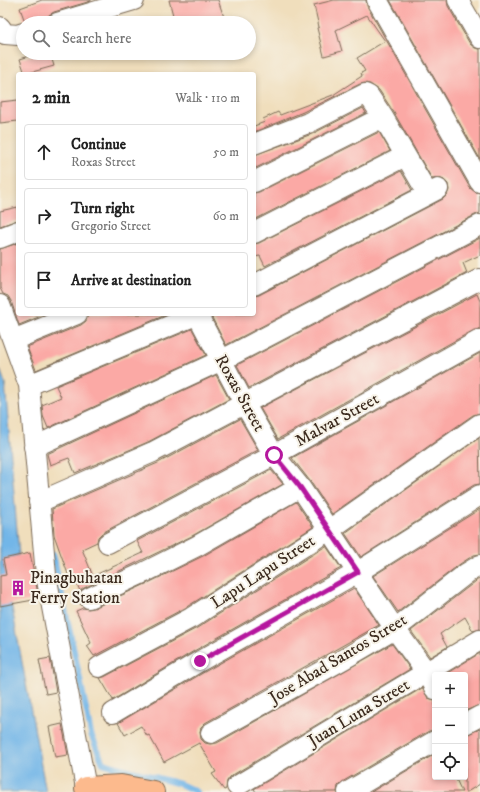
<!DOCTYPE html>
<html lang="en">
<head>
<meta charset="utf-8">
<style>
	:root { --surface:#fff; --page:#f6f6f6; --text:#222; --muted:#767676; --line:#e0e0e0 }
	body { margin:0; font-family:"IM FELL DW Pica",serif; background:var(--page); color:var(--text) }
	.controls { position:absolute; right:12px; bottom:12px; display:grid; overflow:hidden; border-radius:4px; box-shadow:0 2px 6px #0003 }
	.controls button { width:36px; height:36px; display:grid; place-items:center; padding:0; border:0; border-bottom:1px solid var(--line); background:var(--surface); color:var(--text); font:20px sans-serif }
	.stop { position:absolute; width:12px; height:12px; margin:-9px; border:3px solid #b5179e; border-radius:50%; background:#fff }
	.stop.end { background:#b5179e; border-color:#fff; box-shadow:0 1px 4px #0008 }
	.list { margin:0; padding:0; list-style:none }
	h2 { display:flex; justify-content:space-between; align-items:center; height:52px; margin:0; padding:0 16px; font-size:17px }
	h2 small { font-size:13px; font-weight:400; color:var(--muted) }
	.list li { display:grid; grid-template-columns:26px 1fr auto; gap:12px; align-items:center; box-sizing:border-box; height:56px; margin:0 8px 8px; padding:0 8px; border:1px solid var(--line); border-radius:4px }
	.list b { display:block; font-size:15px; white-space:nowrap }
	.list p { margin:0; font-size:13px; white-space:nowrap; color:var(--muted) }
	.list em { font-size:13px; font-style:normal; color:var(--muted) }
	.icon { flex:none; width:22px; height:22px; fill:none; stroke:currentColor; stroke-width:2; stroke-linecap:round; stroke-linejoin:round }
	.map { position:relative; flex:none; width:480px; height:792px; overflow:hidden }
	.search { position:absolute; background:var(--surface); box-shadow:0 2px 6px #0003; left:16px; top:16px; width:240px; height:44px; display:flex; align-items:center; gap:10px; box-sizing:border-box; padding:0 14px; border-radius:22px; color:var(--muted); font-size:15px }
	.panel { position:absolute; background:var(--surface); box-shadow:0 2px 6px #0003; left:16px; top:72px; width:240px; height:244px; border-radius:4px }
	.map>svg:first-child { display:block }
	.water { fill:#72b6e8; stroke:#567083 }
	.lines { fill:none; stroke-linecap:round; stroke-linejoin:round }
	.stream { stroke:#72b6e8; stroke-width:6 }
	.building { fill:#fba9a5 }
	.street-casing { stroke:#7a6955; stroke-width:22 }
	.primary-casing { stroke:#7a6955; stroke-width:24 }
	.street { stroke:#fff; stroke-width:20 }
	.primary { stroke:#fcba8d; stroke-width:22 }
	.route { stroke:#b5179e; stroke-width:5 }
	.labels { text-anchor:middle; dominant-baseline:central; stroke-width:4; stroke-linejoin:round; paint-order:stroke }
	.street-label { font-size:17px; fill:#3b2a1e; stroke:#f7f3e8 }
	.poi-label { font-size:17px; fill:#3b2a1e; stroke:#f7f3e8; text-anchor:start }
</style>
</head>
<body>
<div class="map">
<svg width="480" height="792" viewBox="0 0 480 792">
	<rect width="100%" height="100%" fill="#f7f3e8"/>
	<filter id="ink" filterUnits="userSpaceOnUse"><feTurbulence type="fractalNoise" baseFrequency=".025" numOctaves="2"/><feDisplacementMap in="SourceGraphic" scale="8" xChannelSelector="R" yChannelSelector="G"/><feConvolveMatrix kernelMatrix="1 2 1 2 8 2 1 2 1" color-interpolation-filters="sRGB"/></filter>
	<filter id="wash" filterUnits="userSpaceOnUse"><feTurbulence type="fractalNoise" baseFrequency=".012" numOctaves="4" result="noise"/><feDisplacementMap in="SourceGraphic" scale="16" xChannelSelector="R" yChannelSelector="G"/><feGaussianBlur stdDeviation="0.9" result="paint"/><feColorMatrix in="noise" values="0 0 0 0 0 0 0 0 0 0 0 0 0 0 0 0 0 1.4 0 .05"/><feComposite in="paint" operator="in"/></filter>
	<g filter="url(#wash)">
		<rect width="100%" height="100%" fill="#f0debc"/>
		<path class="water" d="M0,369L5,383L19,555L3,559L46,792H0Z"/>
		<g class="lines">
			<path class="stream" d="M53,554L81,684L91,734L103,763L180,784L197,792"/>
		</g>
		<g id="blocks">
			<path class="building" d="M42,0H91V1L54,12L49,15L47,18L33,23L25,22L20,8Z
				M169,0H218L226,23H198L196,17L175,23Z
				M334,0H366L367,6L470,188L475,192L480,193V213L475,215L226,345L210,314H254V296L259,295L443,199L447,195L449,190L448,184L444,180L439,178L432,179L393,111L379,90L370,84L365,83L360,84L303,112L254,132V126L265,122L263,119L278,112L280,115L333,95L362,76L361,73L365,71L357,58L385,41L367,15L336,30L342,51L324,56L317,28L319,27L314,5Z
				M390,0H447L448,6L470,44L475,48L480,49V159Z
				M40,53H50L54,66L25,74L20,59Z
				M18,100V121L0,123V102Z
				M363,108L366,113L256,168L254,164V155L312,134Z
				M379,132L390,151L254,220V193L259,192Z
				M401,171L412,190L265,266L260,256L254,257V244L259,243Z
				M18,207V220L0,226V211Z
				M480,238V255L463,263L467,273L249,388L237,365Z
				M18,243V314H46L19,325L11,301L8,296L3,294L0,288V249Z
				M477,294L480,301V329L474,330L278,439L260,408Z
				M88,314H168L36,370L27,347L81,325L86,321Z
				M192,329L206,355L48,428L43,416L42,405L61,397L56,386Z
				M480,353V413L473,415L332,514L310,481L292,458Z
				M216,375L229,399L148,442L75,473L69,458L50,465L47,454Z
				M240,419L258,450L102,533L98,537L97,542L82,549L93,576L143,553L137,541L271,470L283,484L192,536L84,588L80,591L73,575L69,577L54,535L52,509L158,463Z
				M479,438L480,484L474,485L361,557L345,533Z
				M296,502L313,527L185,608L94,656L87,646L91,643L76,611L83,608L88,609L94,608L148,583L203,556Z
				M480,509V554L474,555L460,564L398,612L373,576Z
				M326,546L341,568L194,651L113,700L100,678L104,677L197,628Z
				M30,553L39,599L0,606V576L6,575L3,559Z
				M480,578V629L473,631L465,617L440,634L447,647L430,657L411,631Z
				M354,588L379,625L205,723L201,727L200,732L201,739L205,743L210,744L217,743L392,644L410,669L231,776L227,781L226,789L224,790L212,774L216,772L199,743L164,762L149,735L147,736L141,726L125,735L118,723L206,671Z
				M480,653V705L465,711V675H444Z
				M50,658L56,692L46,694L39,660Z
				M422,688L428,698L435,700V730L429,731L342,782L338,786L337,792H256L254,789Z
				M62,724L68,755L55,757L49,727Z
				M480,729V784L467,792H465V735Z
				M435,754V777H455L462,792H371Z"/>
		</g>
	</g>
	<g filter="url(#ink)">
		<use href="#blocks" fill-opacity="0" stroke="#7a6955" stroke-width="1"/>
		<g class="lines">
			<defs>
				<path id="street" d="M377,0L480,182
					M458,0L480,38
					M57,23L134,0
					M0,27L5,34L18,35L23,33
					M254,144L308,123L365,94L369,96L383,117
					M254,182L383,117L428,194
					M254,233L405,156
					M0,238L18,231
					M254,285L438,189
					M0,305L29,385L46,575L86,788
					M197,314L244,403L274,455L300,487L329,530L395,629L427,673L435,689
					M13,340L77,314
					M29,385L198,314
					M34,447L222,360L480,225
					M39,502L153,452L480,279
					M108,543L274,455L480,340
					M89,598L143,573L197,546L300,487
					M99,667L191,618L329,530L480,424
					M113,713L200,661L358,572L480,495
					M465,724L480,716
					M211,733L349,656L395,629L467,573L480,565
					M237,786L480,640
					M348,792L435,741"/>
				<path id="primary" d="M87,792L86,788L121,786L153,792"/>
			</defs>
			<use href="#street" class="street-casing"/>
			<use href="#primary" class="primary-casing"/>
			<use href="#street" class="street"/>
			<use href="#primary" class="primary"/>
		</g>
	</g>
	<g class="lines" filter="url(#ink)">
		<path class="route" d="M200,661L358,572L300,487L274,455"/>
	</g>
	<defs>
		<symbol id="building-bare" viewBox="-9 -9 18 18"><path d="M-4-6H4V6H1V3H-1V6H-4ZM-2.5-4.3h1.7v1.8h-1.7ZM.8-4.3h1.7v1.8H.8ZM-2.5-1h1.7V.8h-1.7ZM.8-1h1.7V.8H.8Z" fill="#b5179e" stroke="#f7f3e8" stroke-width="2.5" paint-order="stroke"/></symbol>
	</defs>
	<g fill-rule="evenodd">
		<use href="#building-bare" x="7" y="577" width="22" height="22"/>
	</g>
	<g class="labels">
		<g class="street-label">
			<text transform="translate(240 393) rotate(61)">Roxas Street</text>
			<text transform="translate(337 420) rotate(-29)">Malvar Street</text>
			<text transform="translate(263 572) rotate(-33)">Lapu Lapu Street</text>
			<text transform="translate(338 659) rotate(-31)">Jose Abad Santos Street</text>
			<text transform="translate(359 713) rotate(-31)">Juan Luna Street</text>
		</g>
		<g class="poi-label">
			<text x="30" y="578">Pinagbuhatan<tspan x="30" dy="20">Ferry Station</tspan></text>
		</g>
	</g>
</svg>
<div class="controls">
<button>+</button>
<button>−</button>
<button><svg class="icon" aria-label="locate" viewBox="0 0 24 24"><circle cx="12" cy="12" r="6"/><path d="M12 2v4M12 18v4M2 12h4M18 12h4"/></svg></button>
</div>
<div class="stop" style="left:274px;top:455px"></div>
<div class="stop end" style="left:200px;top:661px"></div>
<div class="search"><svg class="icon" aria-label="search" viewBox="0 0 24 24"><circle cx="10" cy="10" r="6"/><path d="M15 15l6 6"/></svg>Search here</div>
<section class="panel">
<h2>2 min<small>Walk · 110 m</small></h2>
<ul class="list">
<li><svg class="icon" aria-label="ahead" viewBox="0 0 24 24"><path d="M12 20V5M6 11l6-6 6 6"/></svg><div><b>Continue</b><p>Roxas Street</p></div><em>50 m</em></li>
<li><svg class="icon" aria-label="right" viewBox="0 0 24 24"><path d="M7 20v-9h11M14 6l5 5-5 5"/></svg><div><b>Turn right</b><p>Gregorio Street</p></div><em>60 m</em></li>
<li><svg class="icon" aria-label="arrive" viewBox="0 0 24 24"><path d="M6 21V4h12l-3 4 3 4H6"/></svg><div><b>Arrive at destination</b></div></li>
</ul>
</section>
</div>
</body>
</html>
